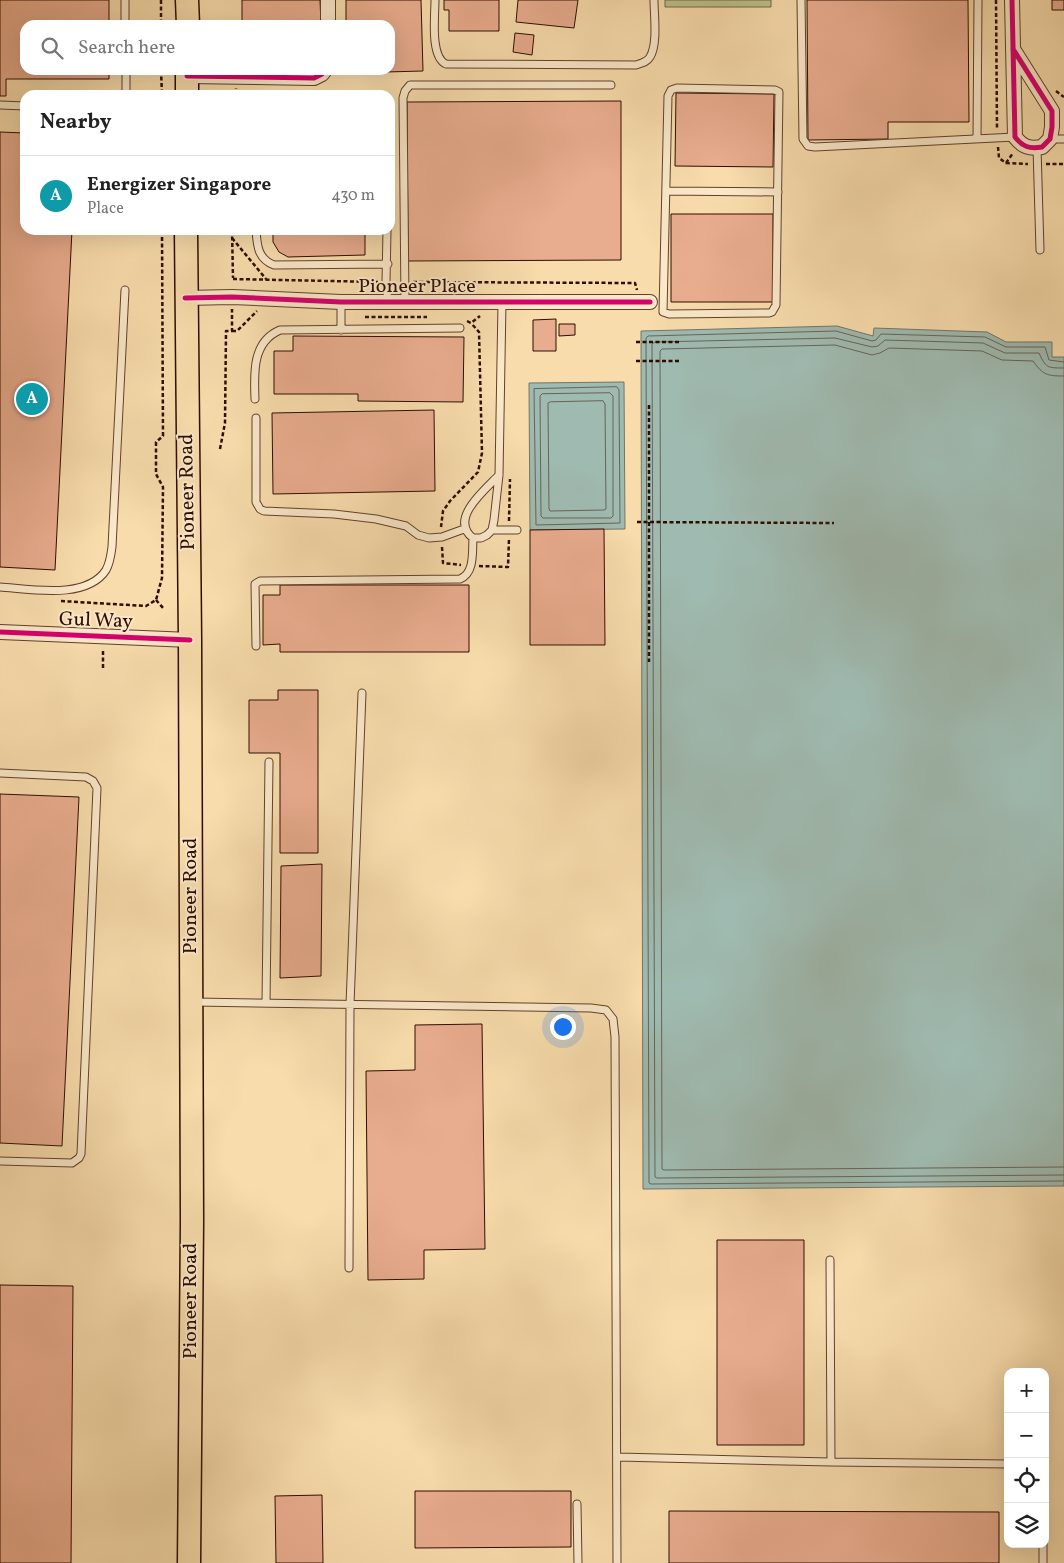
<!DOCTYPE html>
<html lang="en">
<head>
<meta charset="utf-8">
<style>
	:root { --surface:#fff; --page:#f2f2f2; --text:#222; --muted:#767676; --line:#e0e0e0; --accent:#d93025 }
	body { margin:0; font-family:Vollkorn,serif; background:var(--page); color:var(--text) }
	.controls { position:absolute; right:15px; bottom:15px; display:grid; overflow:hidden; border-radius:10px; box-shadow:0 5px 20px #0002 }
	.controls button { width:45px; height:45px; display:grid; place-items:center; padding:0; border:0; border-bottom:1px solid var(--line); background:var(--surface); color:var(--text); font:25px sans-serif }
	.you { position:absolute; left:562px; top:1026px; width:18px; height:18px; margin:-12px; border:4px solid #fff; border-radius:50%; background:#1a73e8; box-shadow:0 0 0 8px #1a73e833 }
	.badge { display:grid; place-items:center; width:32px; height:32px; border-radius:50%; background:var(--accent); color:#fff; font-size:16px; font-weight:700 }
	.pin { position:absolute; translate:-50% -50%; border:2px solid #fff; box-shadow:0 1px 5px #0006 }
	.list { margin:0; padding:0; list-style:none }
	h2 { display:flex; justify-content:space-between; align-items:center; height:65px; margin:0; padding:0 20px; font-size:21px }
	h2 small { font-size:16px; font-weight:400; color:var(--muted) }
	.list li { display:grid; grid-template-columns:32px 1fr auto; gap:15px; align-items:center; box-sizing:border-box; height:80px; padding:0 20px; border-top:1px solid var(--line) }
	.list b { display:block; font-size:19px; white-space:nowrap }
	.list p { margin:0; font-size:16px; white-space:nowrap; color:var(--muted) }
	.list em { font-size:16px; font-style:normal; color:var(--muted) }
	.icon { flex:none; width:28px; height:28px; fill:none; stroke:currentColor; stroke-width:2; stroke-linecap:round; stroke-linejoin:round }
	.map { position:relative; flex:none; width:1064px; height:1563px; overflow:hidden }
	.search { position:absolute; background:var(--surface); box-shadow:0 5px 20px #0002; left:20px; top:20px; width:375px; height:55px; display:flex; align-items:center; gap:12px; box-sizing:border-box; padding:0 18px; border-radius:15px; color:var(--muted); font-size:19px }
	.panel { position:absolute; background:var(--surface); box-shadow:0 5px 20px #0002; left:20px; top:90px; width:375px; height:145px; border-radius:15px }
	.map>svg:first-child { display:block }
	.green { fill:#bbc18b; stroke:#746746 }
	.water { fill:#9fbab0; stroke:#72756a }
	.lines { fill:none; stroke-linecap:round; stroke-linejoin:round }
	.shore { stroke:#666458; stroke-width:1 }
	.building { fill:#e8ac8e; stroke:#2e0d01 }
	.service-casing { stroke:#60412c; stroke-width:9 }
	.minor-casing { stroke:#60412c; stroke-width:16 }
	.primary-casing { stroke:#2e0d01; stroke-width:25 }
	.path { stroke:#2e0d01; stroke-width:2.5; stroke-dasharray:4 2.5; stroke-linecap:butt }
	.service { stroke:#fae8c9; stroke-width:7 }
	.minor { stroke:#fae8c9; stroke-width:14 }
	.primary { stroke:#f8dcac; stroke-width:22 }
	.cycleway-casing { stroke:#fae8c9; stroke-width:8 }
	.cycleway { stroke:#d6006c; stroke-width:5 }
	.labels { text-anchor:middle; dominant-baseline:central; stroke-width:4; stroke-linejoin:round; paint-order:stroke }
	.street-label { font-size:20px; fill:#2e0d01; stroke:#fae8c9 }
</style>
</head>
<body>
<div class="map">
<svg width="1064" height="1563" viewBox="0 0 1064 1563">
	<rect width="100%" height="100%" fill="#f8dcac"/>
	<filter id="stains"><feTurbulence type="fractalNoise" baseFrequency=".004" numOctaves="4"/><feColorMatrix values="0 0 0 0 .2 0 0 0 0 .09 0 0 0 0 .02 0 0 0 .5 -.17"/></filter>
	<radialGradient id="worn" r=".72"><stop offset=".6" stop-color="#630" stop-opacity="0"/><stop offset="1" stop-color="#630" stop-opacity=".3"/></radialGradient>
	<path class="green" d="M665,0H771V7H665Z"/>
	<path class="water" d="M837,326L873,336L874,328L987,332L1006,342H1052V357H1064V1186L643,1189L641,331Z
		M624,382L625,529L530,530L529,383Z"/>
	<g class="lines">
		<path class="shore" d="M1064,362L1049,360L1045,347H1006L985,337L881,334L876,340L872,341L836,331L648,336L646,338L649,1183L651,1184L1064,1181
			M1064,368C1047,368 1046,368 1039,353H1005L983,343L885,340L878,346L872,347L835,338L655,342L652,344L655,1177L657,1178L1064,1175
			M1064,376C1047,376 1043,375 1033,361L1002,360L982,351L889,348L880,353L872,355L835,345L662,349L660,351L662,1169L664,1170L1064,1167
			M617,387L619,390L620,523L536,525L534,389Z
			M610,393L613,396V516L611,518H543L541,516L540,396L542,394Z
			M603,401L605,404L606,509L604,510L550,511L549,509L548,403L550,402Z"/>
	</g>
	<path class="building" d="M0,0H109V25H25V70H109V79H6V96H0Z
		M242,0H320L321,25H242Z
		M346,0H421L423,71L348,73V70H390V25H346Z
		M444,0H499V31H449V10H444Z
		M518,0H578L574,28L516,22Z
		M807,0H968L969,122H888V139L808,140Z
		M1052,0H1064V10H1052Z
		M515,33L534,35L532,55L513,52Z
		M676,93L774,94L773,167L675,166Z
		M621,101V260L408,261L407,102Z
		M0,132L25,133V230H72L55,570L0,567Z
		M671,214H773V302H671Z
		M273,230H365V255L288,257L279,252L273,242Z
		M556,319V351H533V320Z
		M559,324H575V335L559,336Z
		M293,336L464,337L463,402L358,401V394H274V351H293Z
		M434,410L435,491L273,494L272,413Z
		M604,529L605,645H530V530Z
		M280,585H469V652H280V644L263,645V595H280Z
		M278,690H318V853H280V753H249V700H278Z
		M0,794L79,797L62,1146L0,1143Z
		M322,864L321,976L280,978L281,866Z
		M482,1024L485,1249L424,1250V1279L368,1280L366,1071L415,1070V1025Z
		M717,1240H804V1445H717Z
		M0,1285L73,1286L71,1563H0Z
		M415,1491H571V1547L415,1548Z
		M322,1495L323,1563H276L275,1496Z
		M669,1511L999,1512V1563H669Z"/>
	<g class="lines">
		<defs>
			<path id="service" d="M125,0V25
				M435,0C435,16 430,57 446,64L636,65C642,63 647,62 650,57C658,44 654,15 654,0
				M801,0L803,139L808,146L815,147L1015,137
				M126,70V95
				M677,88L775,90L779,92L776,305L772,312L769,313L669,314L663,312L668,96L671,90Z
				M0,105L25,106
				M977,139L978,0
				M1050,139H1064
				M1037,148L1040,250
				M666,191L778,192
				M256,230C257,246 258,259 274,265L388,264
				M387,230L386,282L388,302
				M405,302L403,98L405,91L410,85H611
				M341,330V302
				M255,399C254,373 252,342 280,330L460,328
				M256,418V502L260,509L264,511L334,514L376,519L406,526L418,535L429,538L442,537L464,529
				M499,475C486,489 448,519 473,538H481L487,535L492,530L494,520L499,475L502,302
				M492,530H517
				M0,587C30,589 87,600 106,570C110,563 111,555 112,547L125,290
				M256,646L255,584L260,581L460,579C475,573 472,552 473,538
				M0,773L86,777L93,781L97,788L81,1154L79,1158L72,1163L0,1161
				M194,1002L591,1008L606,1010L613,1019L615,1037L617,1563
				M266,1003L269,762
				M830,1260L831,1462
				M349,1268L350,1005L362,693
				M618,1457L831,1462L1008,1464
				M577,1504L578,1563
				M1043,1544V1563"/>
			<path id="minor" d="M1012,0L1015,137C1023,147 1029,149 1042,147L1050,139L1052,127V111L1013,49
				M328,25V0
				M187,76L314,78L322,74L325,70
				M185,298L232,297L341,302H650
				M0,632L190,640"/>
			<path id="primary" d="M187,0L188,25
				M187,95V70
				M186,230L190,640L192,1222L189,1563"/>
		</defs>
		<use href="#service" class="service-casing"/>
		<use href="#minor" class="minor-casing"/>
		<use href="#primary" class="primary-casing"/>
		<path class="path" d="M161,0V25
			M996,0L997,129
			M161,70L162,95
			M1056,91L1064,97
			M236,95V88
			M998,147L999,158L1006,163L1028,164
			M1006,163L1013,153
			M1046,164H1064
			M232,230L233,278
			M232,238L266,279
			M233,279L378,282
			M413,282L635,283L637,290
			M365,317H427
			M467,321L471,323L480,316
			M232,331H237L257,311
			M636,342H680
			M636,361H680
			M649,405V662
			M220,449L225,423L226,331H232V309
			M509,521L510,479
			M637,522L834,523
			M441,527L443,511L450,501L478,472L482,453L479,332L471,323
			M442,547L443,563L461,565
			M479,566L508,567L509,539
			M156,600L164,609
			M61,601L146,606L156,600L162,578L163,487L156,474V442L163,436L162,230
			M103,668V649"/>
		<use href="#service" class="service"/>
		<use href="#minor" class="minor"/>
		<use href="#primary" class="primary"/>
		<defs>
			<path id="cycleway" d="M1012,0L1015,137C1023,147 1029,149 1042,147L1050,139L1052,127V111L1013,49
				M187,76L314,78L322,74L325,70
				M185,298L232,297L341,302H650
				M0,632L190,640"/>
		</defs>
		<use href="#cycleway" class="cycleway-casing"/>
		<use href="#cycleway" class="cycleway"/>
	</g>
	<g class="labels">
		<g class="street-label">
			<text x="417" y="287">Pioneer Place</text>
			<text transform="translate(188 492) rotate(-91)">Pioneer Road</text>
			<text transform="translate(96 621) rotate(2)">Gul Way</text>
			<text transform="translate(191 896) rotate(-90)">Pioneer Road</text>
			<text transform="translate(191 1301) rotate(-90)">Pioneer Road</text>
		</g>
	</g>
	<rect width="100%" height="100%" filter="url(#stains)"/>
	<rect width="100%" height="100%" fill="url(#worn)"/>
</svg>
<div class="controls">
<button>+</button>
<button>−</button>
<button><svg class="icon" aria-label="locate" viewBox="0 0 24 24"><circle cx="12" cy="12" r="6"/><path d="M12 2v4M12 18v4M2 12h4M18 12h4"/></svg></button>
<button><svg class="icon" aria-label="layers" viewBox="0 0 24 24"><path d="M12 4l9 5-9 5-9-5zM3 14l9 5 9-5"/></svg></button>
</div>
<div class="you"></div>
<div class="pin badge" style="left:32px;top:399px;background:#0f9aa8">A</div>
<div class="search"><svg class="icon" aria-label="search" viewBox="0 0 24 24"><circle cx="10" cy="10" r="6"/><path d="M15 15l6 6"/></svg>Search here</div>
<section class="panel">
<h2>Nearby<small></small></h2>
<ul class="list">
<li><span class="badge" style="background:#0f9aa8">A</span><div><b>Energizer Singapore</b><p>Place</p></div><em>430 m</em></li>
</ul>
</section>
</div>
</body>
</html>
